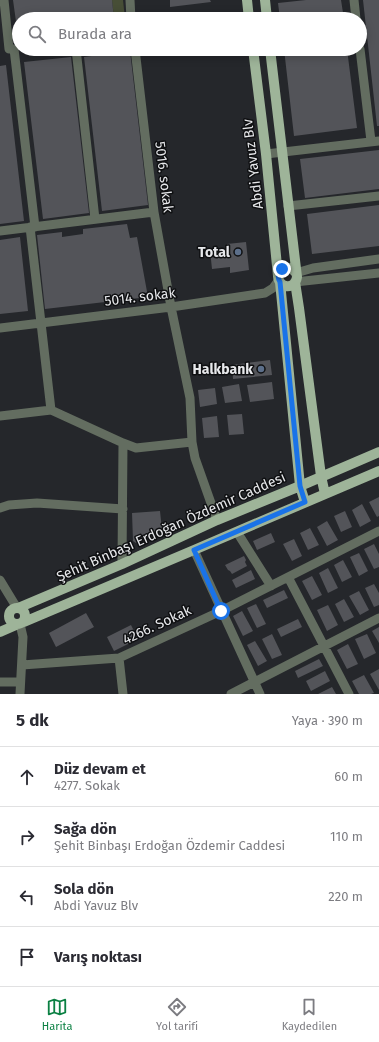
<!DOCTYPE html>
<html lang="tr">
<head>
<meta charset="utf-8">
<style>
	:root { --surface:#fff; --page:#f2f2f3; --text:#2b2b33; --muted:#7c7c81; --line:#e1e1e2; --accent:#0b8043 }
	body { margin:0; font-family:"Fira Sans",sans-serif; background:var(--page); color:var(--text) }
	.stop { position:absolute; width:12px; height:12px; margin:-9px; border:3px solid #1a73e8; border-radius:50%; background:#fff }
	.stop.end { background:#1a73e8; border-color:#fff; box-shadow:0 1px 4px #0008 }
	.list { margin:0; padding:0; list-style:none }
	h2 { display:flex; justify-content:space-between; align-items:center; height:52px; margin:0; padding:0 16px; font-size:17px }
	h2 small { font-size:13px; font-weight:400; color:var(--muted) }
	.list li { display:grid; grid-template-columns:26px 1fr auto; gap:12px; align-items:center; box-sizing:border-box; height:60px; padding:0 16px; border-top:1px solid var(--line) }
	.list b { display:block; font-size:15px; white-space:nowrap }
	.list p { margin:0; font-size:13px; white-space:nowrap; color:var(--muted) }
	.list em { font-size:13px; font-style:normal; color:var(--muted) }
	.icon { flex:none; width:22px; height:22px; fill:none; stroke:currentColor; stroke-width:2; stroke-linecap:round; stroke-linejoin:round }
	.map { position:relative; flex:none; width:379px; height:694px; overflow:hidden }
	.search { position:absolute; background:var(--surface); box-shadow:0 2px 10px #0003; left:12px; right:12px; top:12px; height:44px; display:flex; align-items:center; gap:10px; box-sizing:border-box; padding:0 14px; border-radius:22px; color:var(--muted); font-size:15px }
	.sheet { height:292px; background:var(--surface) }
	nav { display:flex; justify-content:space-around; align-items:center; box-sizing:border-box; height:56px; border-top:1px solid var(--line); background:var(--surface); font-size:11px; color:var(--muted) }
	nav a { display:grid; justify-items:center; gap:2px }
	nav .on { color:var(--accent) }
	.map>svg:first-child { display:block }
	.green { fill:#474e36 }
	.building { fill:#535459 }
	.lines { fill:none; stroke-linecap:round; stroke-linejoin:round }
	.minor { stroke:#636d60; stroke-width:9 }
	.major { stroke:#9eb499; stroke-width:10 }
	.route { stroke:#1a73e8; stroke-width:5 }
	.service-dot { fill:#5c6f8a; stroke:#0f1012; stroke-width:1.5 }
	.labels { text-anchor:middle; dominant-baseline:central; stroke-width:3; stroke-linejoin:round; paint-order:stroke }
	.street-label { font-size:14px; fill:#e7e8eb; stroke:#0f1012 }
	.poi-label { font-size:14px; font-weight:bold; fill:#e7e8eb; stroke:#0f1012; text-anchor:end }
</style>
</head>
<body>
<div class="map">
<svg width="379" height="694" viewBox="0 0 379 694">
	<rect width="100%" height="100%" fill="#25272b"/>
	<path class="green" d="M112,0H123L125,19H114Z"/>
	<path class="building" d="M13,0H112L114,19H19V36H18Z
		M170,0H210L211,2L170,7Z
		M306,0H341L344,19H280L278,3Z
		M363,0H379V126H377Z
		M284,49H347L357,128L294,136Z
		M130,51L148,205L102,211L84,57Z
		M71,57L89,213L43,219L24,62Z
		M6,65L24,221L0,224V66Z
		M379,150V189L305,198L300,159Z
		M379,205V246L312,254L307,214Z
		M127,224L130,238L137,237L148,297L45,309L37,235L62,232V237L83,234V229Z
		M20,237L28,311L0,314V240Z
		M246,242L249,270L230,273V267L212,269L210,250L227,248V244Z
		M270,360L272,375L233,379L232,365Z
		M272,382L274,399L250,402L247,385Z
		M239,384L242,401L225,403L222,387Z
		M215,388L217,404L200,407L198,390Z
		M242,414L244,434L229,435L227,415Z
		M217,416L219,437L204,438L202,418Z
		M379,497V516L377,517L369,502Z
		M362,504L371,521L360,527L352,510Z
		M160,511L162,530L136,543L133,541L132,513Z
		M345,511L352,527L341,532L334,516Z
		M327,521L338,540L327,546L317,527Z
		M310,528L319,545L308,550L300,533Z
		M271,533L275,542L257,550L253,541Z
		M294,539L302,556L292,561L283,544Z
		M374,544L379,554V567L374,569L364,549Z
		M359,553L368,571L359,576L350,557Z
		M244,556L246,560L245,562L247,566L232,574L230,571L228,570L225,565Z
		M343,560L352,577L342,582L334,565Z
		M328,568L338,588L328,593L319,573Z
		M251,570L255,579L236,588L232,580Z
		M312,576L322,595L312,600L302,581Z
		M374,584L379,593V605L374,607L365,588Z
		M284,590L288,598L267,608L263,600Z
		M359,591L369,610L360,615L349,596Z
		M344,599L354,617L344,622L335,604Z
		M256,604L266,624L257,628L247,608Z
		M328,605L338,625L327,631L317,610Z
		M242,611L253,631L243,636L233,616Z
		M86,613L94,627L56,647L49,633Z
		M298,619L302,627L281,637L277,629Z
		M131,625L138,639L114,651L107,637Z
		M379,627V643L372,631Z
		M272,634L282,655L272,659L262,639Z
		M367,634L376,653L364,659L355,639Z
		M255,641L267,661L258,666L247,645Z
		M348,644L358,664L347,669L337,650Z
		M319,659L323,666L298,678L295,671Z
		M379,669V690L370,674Z
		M325,671L330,681L311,691L306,681Z
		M364,675L374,693L371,694H359L352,681Z
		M332,687L336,694H318Z"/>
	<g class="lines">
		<path class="minor" d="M4,0L9,49
			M130,0L131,19
			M354,0L356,19
			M14,49L35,227
			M76,49L95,219
			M135,49L154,212L171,307L190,398L192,442L195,458L217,520
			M360,49L371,141
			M266,154L379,141
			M288,206L379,196
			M30,227L51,410
			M0,231L154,212
			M296,273L313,268L379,259
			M295,282L379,273
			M0,328L171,307L265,293L273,288L279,280
			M0,416L51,410L123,443L136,448L192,442
			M0,508L9,505L37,503L123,509
			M237,532L271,586
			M194,550L260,694
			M122,564L123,443
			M288,577L349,694
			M0,580L17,608
			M119,658L123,694
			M22,665L119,658L221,611L379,531
			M0,682H20
			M20,694L23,637L20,624
			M231,694L379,618"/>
		<path class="major" d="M247,0L249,19
			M265,0L267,19
			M253,49L266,154L278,276
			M270,49L297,277C295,290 279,289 278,276C282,267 290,265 296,273
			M280,282L300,486L305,502
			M295,282L299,308L321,476L325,494
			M9 616a8 8 0 1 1 16 0a8 8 0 1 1-16 0Z
			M18,608L122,564L217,520L300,486L379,452
			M24,622L194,550L379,471
			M0,632L16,625"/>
	</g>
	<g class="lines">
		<path class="route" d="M221,611L194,550L305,502L300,486L280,282C277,277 278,273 282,269"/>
	</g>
	<g class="service-dot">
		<circle cx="238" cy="252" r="4"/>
		<circle cx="261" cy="369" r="4"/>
	</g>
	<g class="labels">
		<g class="street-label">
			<text transform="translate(253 164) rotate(-97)">Abdi Yavuz Blv</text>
			<text transform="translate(164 177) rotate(83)">5016. sokak</text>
			<text transform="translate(140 297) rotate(-7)">5014. sokak</text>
			<text transform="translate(171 527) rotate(-24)">Şehit Binbaşı Erdoğan Özdemir Caddesi</text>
			<text transform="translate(157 625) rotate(-25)">4266. Sokak</text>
		</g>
		<g class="poi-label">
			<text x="230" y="252">Total</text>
			<text x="253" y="369">Halkbank</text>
		</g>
	</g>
</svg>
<div class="stop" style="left:221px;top:611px"></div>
<div class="stop end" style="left:282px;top:269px"></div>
<div class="search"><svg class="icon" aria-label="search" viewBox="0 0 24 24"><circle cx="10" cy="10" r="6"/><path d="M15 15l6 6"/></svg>Burada ara</div>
</div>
<section class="sheet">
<h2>5 dk<small>Yaya · 390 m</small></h2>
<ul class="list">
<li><svg class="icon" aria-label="ahead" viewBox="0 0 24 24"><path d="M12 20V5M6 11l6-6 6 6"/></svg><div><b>Düz devam et</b><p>4277. Sokak</p></div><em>60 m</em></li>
<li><svg class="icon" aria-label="right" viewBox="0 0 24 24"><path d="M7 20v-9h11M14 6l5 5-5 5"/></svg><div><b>Sağa dön</b><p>Şehit Binbaşı Erdoğan Özdemir Caddesi</p></div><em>110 m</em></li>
<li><svg class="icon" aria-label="left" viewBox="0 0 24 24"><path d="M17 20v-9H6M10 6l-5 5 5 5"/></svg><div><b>Sola dön</b><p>Abdi Yavuz Blv</p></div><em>220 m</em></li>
<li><svg class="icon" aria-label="arrive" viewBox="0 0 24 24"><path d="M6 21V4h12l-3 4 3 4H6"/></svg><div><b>Varış noktası</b></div></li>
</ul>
</section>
<nav>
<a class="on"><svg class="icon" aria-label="map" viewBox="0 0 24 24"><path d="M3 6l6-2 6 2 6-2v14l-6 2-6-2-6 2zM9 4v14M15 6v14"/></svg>Harita</a>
<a><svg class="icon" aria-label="directions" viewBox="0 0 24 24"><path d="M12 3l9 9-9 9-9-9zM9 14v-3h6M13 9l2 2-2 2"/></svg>Yol tarifi</a>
<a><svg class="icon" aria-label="saved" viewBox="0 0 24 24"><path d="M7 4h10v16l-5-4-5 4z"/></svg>Kaydedilen</a>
</nav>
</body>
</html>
